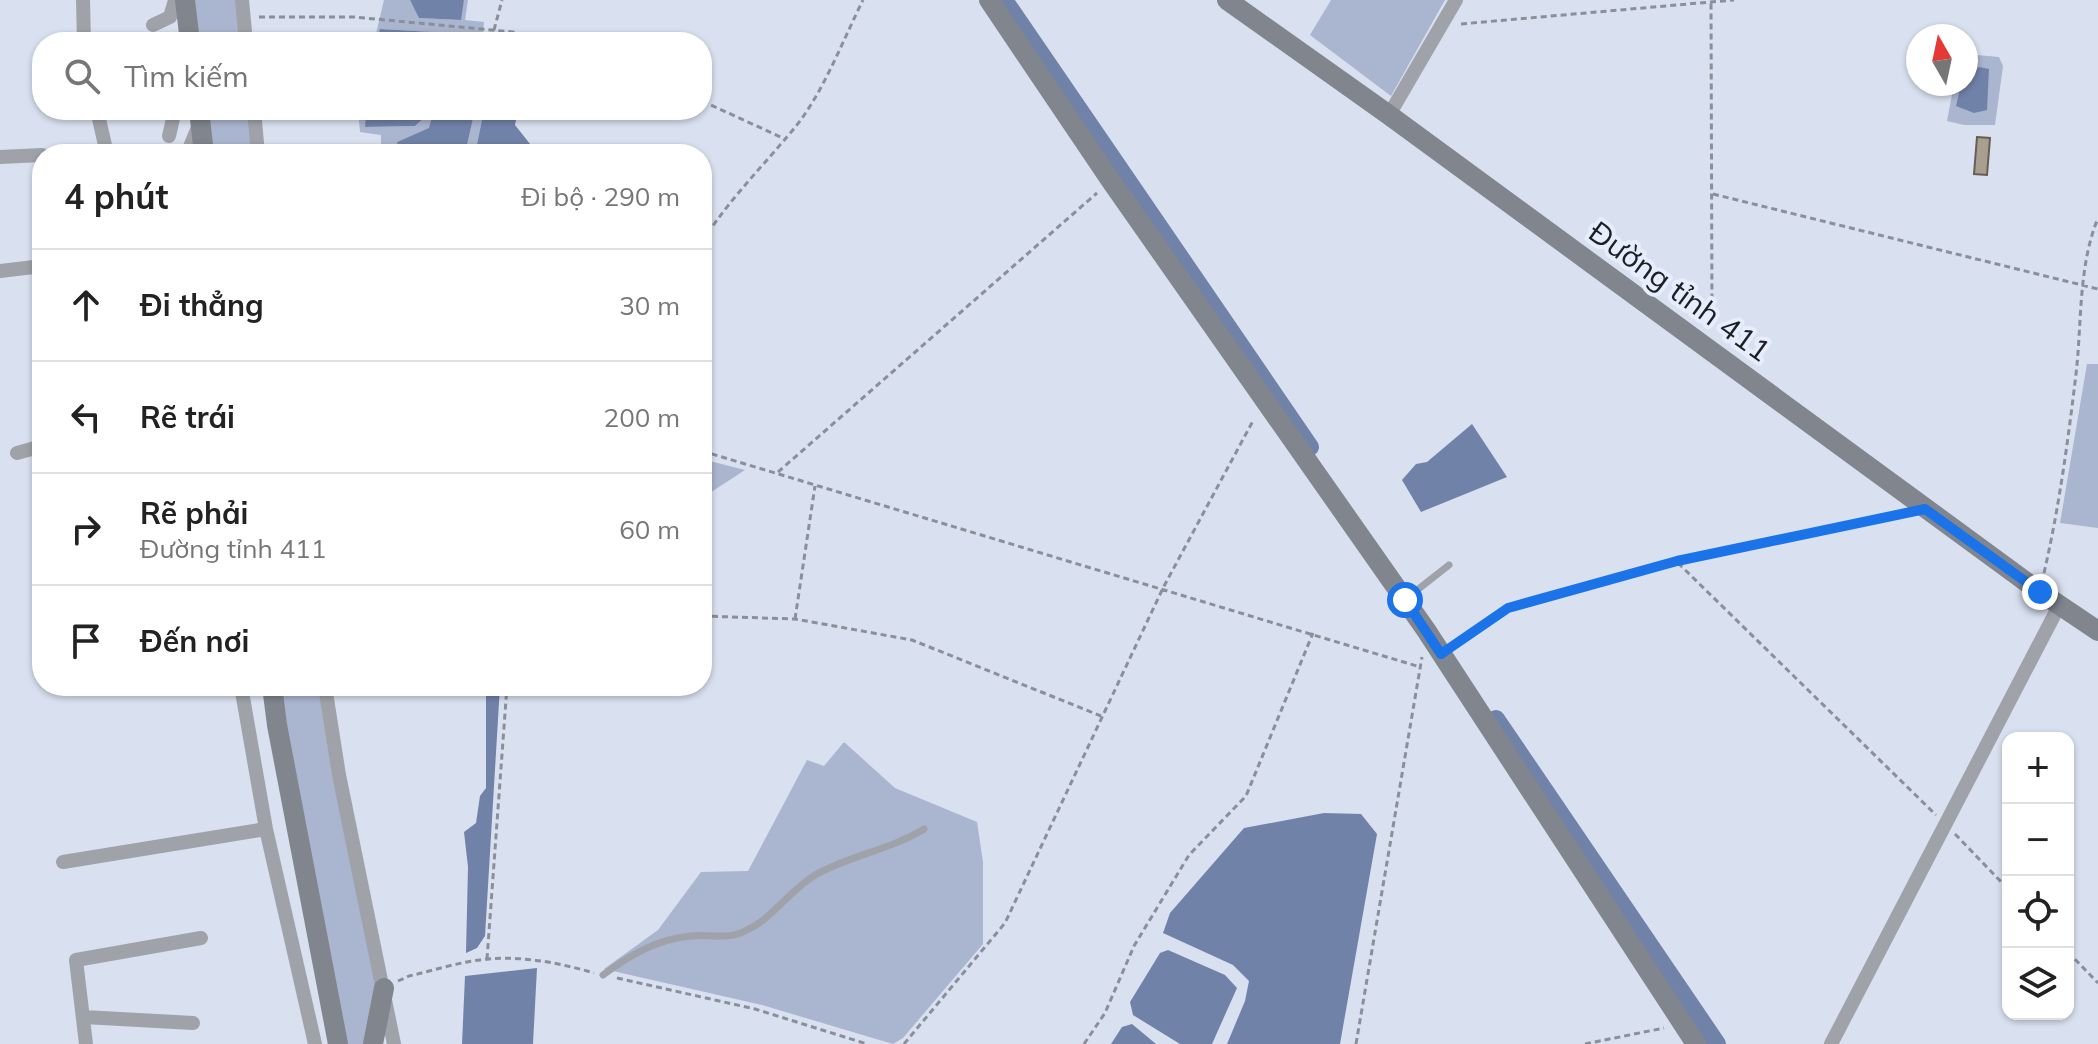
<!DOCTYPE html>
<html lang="vi">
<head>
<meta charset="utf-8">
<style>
	:root { --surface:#fff; --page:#f6f6f6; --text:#222; --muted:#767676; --line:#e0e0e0 }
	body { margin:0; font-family:Mulish,sans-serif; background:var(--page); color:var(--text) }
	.controls { position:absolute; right:24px; bottom:24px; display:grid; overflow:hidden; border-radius:16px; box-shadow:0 2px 6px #0004 }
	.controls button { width:72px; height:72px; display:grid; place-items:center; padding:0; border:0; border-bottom:2px solid var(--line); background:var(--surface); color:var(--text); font:40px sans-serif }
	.compass { position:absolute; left:1906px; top:24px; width:72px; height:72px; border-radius:50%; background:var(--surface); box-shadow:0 2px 6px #0004; rotate:351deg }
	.stop { position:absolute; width:24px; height:24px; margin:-18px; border:6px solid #1a73e8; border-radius:50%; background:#fff }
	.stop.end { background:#1a73e8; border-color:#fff; box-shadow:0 2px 8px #0008 }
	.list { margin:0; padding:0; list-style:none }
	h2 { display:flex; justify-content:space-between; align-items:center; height:104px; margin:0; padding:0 32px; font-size:34px }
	h2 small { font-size:26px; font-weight:400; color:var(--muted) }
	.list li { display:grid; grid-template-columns:52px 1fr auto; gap:24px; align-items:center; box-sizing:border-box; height:112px; padding:0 32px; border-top:2px solid var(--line) }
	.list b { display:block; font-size:30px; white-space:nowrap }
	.list p { margin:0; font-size:26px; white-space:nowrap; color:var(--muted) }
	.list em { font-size:26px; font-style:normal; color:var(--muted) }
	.icon { flex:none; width:44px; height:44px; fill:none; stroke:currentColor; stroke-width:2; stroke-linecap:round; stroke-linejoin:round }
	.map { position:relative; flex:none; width:2098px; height:1044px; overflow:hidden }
	.search { position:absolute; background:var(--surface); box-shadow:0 2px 6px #0004; left:32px; top:32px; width:680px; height:88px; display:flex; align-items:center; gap:20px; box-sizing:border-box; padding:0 28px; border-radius:32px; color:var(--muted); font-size:30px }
	.panel { position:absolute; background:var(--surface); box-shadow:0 2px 6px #0004; left:32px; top:144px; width:680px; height:552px; border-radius:32px }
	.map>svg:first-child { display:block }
	.green { fill:#aab5cf }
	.water { fill:#7182a9 }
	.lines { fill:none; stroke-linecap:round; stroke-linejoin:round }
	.canal { stroke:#7182a9; stroke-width:18 }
	.building { fill:#a99f91; stroke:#675d51; stroke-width:2 }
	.path { stroke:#8a8f9a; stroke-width:3; stroke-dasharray:6 4; stroke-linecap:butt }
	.lane { stroke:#9fa2a9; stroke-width:7 }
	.street { stroke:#9fa2a9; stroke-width:14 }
	.secondary { stroke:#80858e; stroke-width:20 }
	.route { stroke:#1a73e8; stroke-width:10 }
	.labels { text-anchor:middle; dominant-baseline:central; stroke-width:8; stroke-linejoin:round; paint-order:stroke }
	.street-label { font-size:30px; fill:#1c1f24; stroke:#e6edfc }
</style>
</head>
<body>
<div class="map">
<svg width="2098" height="1044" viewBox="0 0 2098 1044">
	<rect width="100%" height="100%" fill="#d9e0ef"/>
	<path class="green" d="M193,0H238L242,42H198Z
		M384,0H410L420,18L460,20L464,0H468L465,20L484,22L483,34L451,36L449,42H437L432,32L381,29L377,42H374Z
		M1331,0H1445L1391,96L1310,35Z
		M1966,54L1999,57L2003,66L1995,125H1964L1947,121L1954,84H1961L1957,106L1979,67L1966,74Z
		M207,110H250L255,154H213Z
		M358,110H366L365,127L415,126L427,115L428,110H434L430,128L397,142L399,154H381V135L360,132Z
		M475,110H484L475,154H465Z
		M2087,364H2098V528L2060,523Z
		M702,459L745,470L702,498Z
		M277,686H319L332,774L378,985L367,1044H347Z
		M844,742L895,788L977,822L983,862V944L903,1038L893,1044L762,1005L604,969L658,930L701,872L748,871L807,760L824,766Z"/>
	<path class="water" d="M410,0H464L461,20L419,18Z
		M380,29L433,32L437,42H377Z
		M1979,67L1989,69L1987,110L1974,113L1956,106L1961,84H1966V74Z
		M366,110H428L427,115L415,126L365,127Z
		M434,110H475L465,154H399L397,142L429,128Z
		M484,110H518L515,125L538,154H475Z
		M1472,424L1507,477L1421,512L1402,480L1416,464L1427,462Z
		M486,686H500L485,936L477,948L466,953L468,867L464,832L476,823L480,796L486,788Z
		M1324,813L1361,814L1377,834L1340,1044H1227L1245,1001L1249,981L1233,965L1163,933L1170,913L1244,828Z
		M1168,950L1225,975L1237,988L1212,1044H1180L1133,1015L1130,1002L1160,953Z
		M537,968L533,1044H462L465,976Z
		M1132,1024L1156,1044H1111L1122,1027Z"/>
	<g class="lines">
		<path class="canal" d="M1004,0L1310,447
			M1496,719L1717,1044"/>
	</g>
	<path class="building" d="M1977,137L1990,138L1987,175L1974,174Z"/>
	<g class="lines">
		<path class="path" d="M259,17H354L513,32L542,42
			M1461,24L1734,0
			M494,30L502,0
			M702,101L785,139
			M1713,194L2098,289
			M702,242C728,201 761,168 792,131C822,96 842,42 863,0
			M1709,329L1712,322L1711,2
			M702,451L1420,667
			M778,472L1097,193
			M1678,563L1936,815
			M2044,573C2059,508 2068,441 2076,374C2082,322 2078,267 2098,218
			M702,616L795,619L912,640L1101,716
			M795,619L815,486
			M1458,643L1508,608L1677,561L1900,514
			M1955,834L2008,889
			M2068,952L2098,983
			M487,959L507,686
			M617,978L755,1009L867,1044
			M398,981L409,976C435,970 462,961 489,959C524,956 560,963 594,973
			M904,1044L1005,923L1163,588L1254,419
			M1084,1044L1105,1013L1134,946L1189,855L1246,796L1313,633
			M1356,1044L1422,657
			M1585,1044L1664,1028"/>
		<path class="lane" d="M1407,598L1449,565
			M603,975C630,955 657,939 691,936C709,934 728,940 745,931C774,918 790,889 817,874C851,855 890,850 924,829"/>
		<path class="street" d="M83,0L84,42
			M242,0L246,42
			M153,25L170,17L175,0
			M97,110L107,154
			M254,110L258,154
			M1389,115L1456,0
			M169,136L175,110
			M187,154L199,125
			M0,157L42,155
			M0,271L42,266
			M17,453L42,446
			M241,686L266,829L315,1044
			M325,686L339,775L394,1044
			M63,862L266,829
			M84,1017L193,1023
			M86,1044L76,960L201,938
			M1831,1044L2060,604"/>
		<path class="secondary" d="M185,0L190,42
			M989,0L1111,181L1426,630L1696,1044
			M1227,0L1389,115L2040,592L2098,631
			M199,110L204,154
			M272,686L277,725L338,1044
			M373,1044L384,988"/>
	</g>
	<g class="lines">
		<path class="route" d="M1405,600L1441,654L1508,608L1677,561L1925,509L2040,592"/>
	</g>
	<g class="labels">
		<g class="street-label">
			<text transform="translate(1680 291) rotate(36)">Đường tỉnh 411</text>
		</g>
	</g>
</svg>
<div class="controls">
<button>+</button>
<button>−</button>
<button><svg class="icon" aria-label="locate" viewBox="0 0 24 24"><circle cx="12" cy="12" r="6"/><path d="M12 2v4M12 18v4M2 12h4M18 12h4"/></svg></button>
<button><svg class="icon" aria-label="layers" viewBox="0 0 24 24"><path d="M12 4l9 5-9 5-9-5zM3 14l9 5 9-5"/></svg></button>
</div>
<svg class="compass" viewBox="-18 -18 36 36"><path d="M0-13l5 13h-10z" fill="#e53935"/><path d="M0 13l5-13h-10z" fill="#767676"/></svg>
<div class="stop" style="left:1405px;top:600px"></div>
<div class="stop end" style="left:2040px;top:592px"></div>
<div class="search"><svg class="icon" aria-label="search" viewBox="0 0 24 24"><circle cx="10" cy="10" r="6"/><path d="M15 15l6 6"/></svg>Tìm kiếm</div>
<section class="panel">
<h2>4 phút<small>Đi bộ · 290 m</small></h2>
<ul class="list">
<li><svg class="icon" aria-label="ahead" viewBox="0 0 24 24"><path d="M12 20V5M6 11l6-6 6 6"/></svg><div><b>Đi thẳng</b></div><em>30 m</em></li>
<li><svg class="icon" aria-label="left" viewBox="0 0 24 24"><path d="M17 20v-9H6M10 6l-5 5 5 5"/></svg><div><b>Rẽ trái</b></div><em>200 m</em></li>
<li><svg class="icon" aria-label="right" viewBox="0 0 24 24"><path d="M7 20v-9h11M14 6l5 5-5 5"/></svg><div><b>Rẽ phải</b><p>Đường tỉnh 411</p></div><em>60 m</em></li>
<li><svg class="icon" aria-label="arrive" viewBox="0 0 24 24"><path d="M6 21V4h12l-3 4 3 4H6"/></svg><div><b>Đến nơi</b></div></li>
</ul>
</section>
</div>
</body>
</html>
